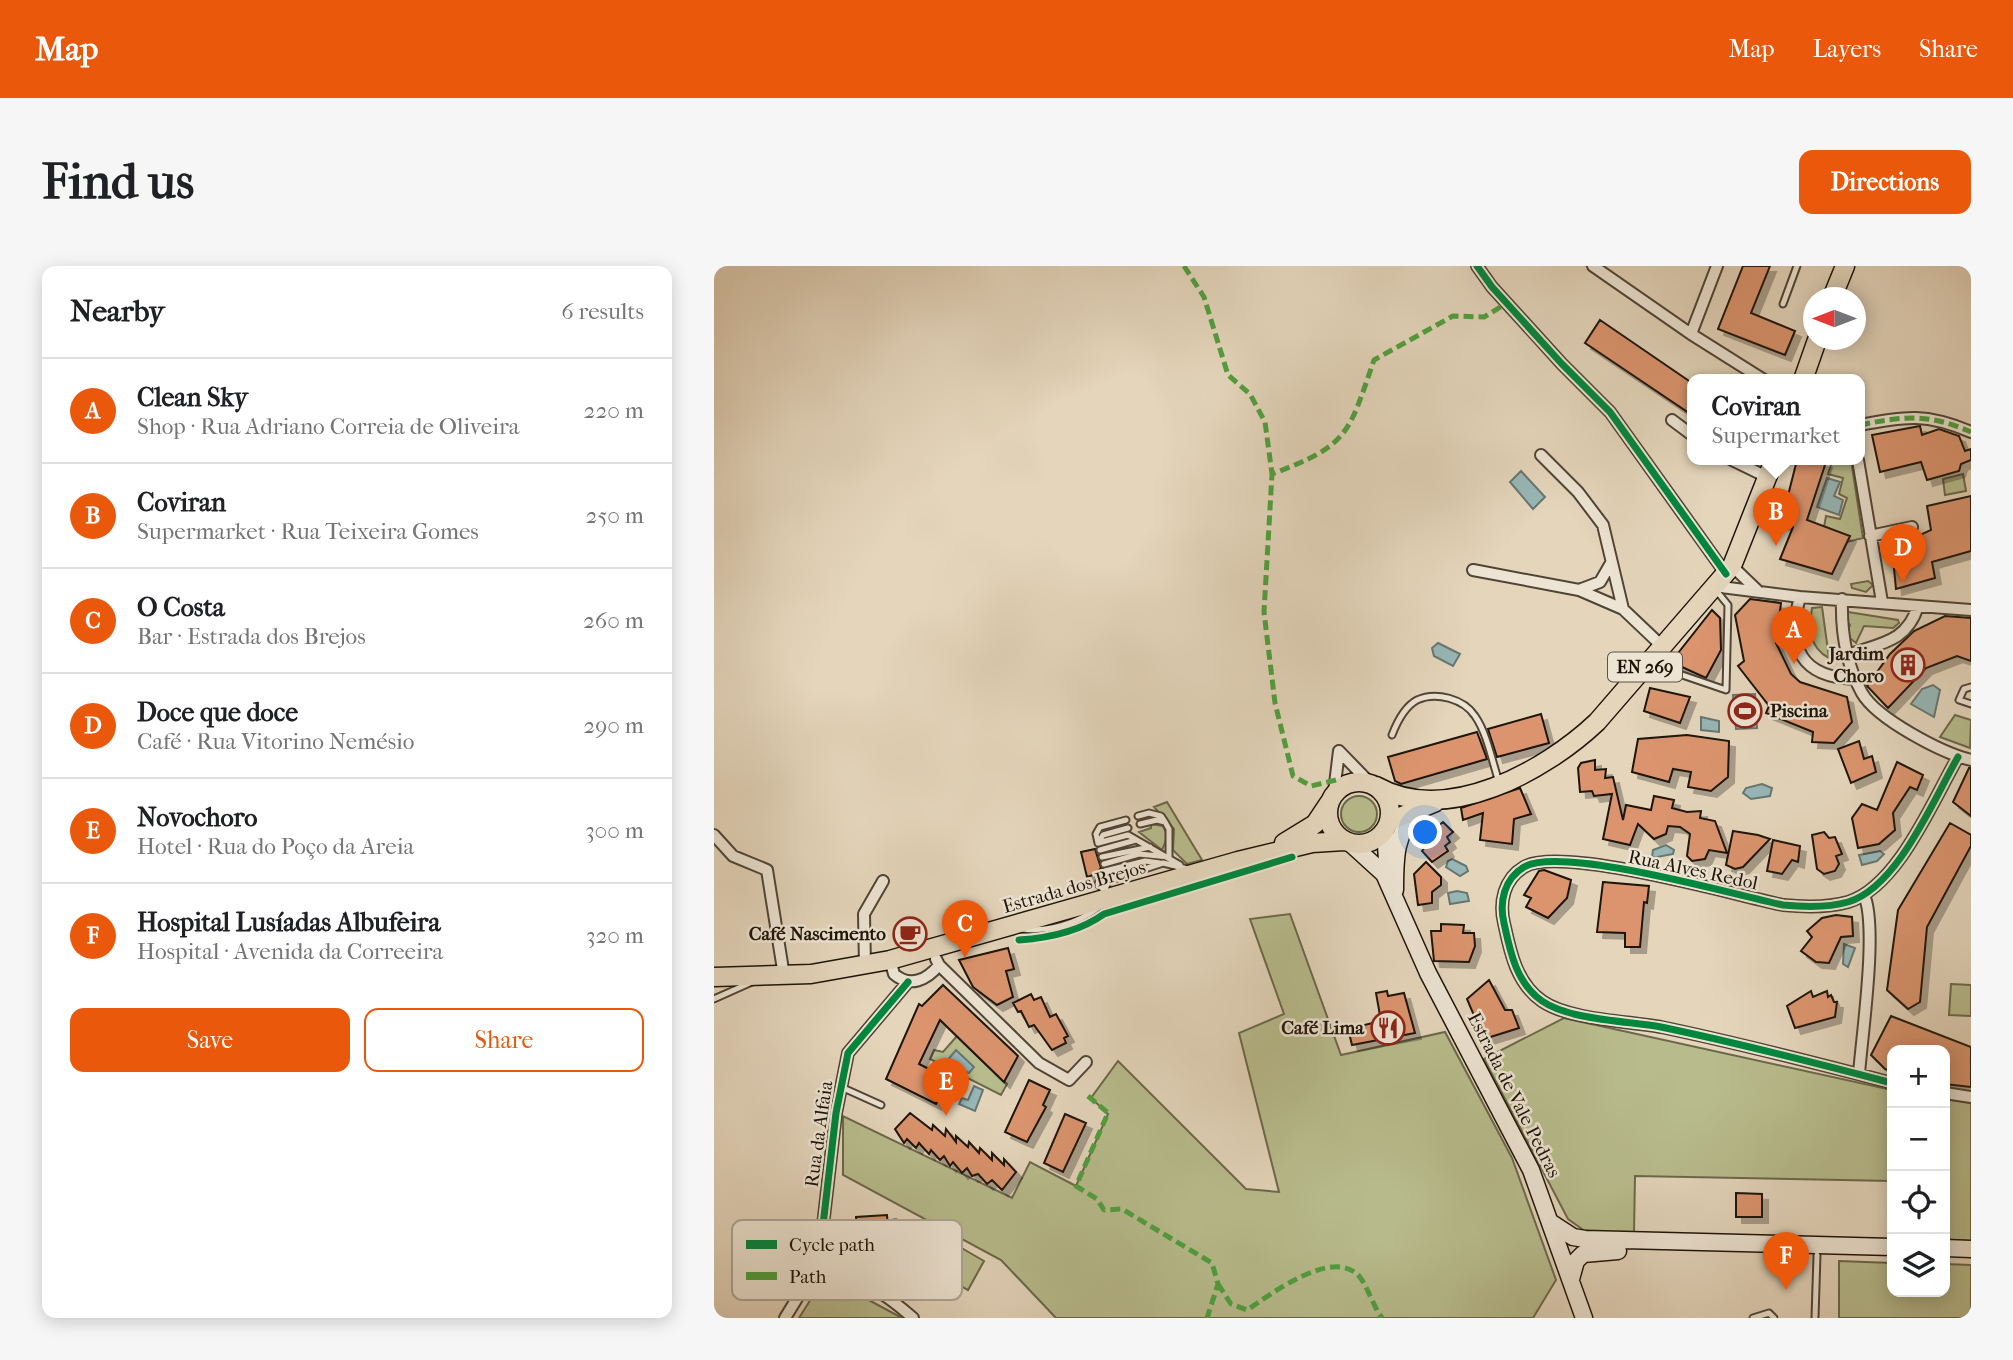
<!DOCTYPE html>
<html lang="en">
<head>
<meta charset="utf-8">
<style>
	:root { --surface:#fff; --page:#f6f6f6; --text:#202124; --muted:#757577; --line:#e0e0e0; --accent:#ea580c }
	body { margin:0; font-family:"IM FELL French Canon",serif; background:var(--page); color:var(--text) }
	.controls { position:absolute; right:21px; bottom:21px; display:grid; overflow:hidden; border-radius:14px; box-shadow:0 4px 18px #0003 }
	.controls button { width:63px; height:63px; display:grid; place-items:center; padding:0; border:0; border-bottom:2px solid var(--line); background:var(--surface); color:var(--text); font:35px sans-serif }
	.compass { position:absolute; left:1089px; top:21px; width:63px; height:63px; border-radius:50%; background:var(--surface); box-shadow:0 4px 18px #0003; rotate:270deg }
	.you { position:absolute; left:712px; top:567px; width:24px; height:24px; margin:-18px; border:5px solid #fff; border-radius:50%; background:#1a73e8; box-shadow:0 0 0 10px #1a73e833 }
	.badge { display:grid; place-items:center; width:46px; height:46px; border-radius:50%; background:var(--accent); color:#fff; font-size:23px; font-weight:700 }
	.pin { position:absolute; translate:-50% -58px; filter:drop-shadow(0 2px 4px #0008) }
	.pin::after { content:''; position:absolute; top:37px; width:24px; height:21px; background:inherit; clip-path:polygon(0 0,100% 0,50% 100%) }
	.popup { position:absolute; left:973px; top:108px; width:178px; height:91px; box-sizing:border-box; display:grid; place-content:center; border-radius:14px; background:var(--surface); filter:drop-shadow(0 2px 5px #0005); font-size:23px; white-space:nowrap; color:var(--muted) }
	.popup b { font-size:26px; color:var(--text) }
	.popup::after { content:''; position:absolute; left:50%; top:100%; margin-left:-14px; border:14px solid transparent; border-top-color:var(--surface) }
	.list { margin:0; padding:0; list-style:none }
	h2 { display:flex; justify-content:space-between; align-items:center; height:91px; margin:0; padding:0 28px; font-size:30px }
	h2 small { font-size:23px; font-weight:400; color:var(--muted) }
	.list li { display:grid; grid-template-columns:46px 1fr auto; gap:21px; align-items:center; box-sizing:border-box; height:105px; padding:0 28px; border-top:2px solid var(--line) }
	.list b { display:block; font-size:26px; white-space:nowrap }
	.list p { margin:0; font-size:23px; white-space:nowrap; color:var(--muted) }
	.list em { font-size:23px; font-style:normal; color:var(--muted) }
	.actions { display:flex; gap:14px; padding:21px 28px }
	.actions a { flex:1; padding:16px 0; border:2px solid var(--accent); border-radius:14px; text-align:center; font-size:24px; color:var(--accent) }
	.actions .main { background:var(--accent); color:#fff }
	.icon { flex:none; width:38px; height:38px; fill:none; stroke:currentColor; stroke-width:2; stroke-linecap:round; stroke-linejoin:round }
	.map { position:relative; flex:none; width:1257px; height:1052px; overflow:hidden; border-radius:14px }
	header { display:flex; align-items:center; gap:42px; box-sizing:border-box; height:98px; padding:0 35px; background:var(--accent); color:#fff }
	header strong { font-size:33px }
	nav { display:flex; gap:38px; margin-inline-start:auto; font-size:24px }
	.intro { display:flex; align-items:center; justify-content:space-between; box-sizing:border-box; height:168px; padding:0 42px }
	h1 { margin:0; font-size:49px }
	.button { padding:18px 32px; border-radius:14px; background:var(--accent); color:#fff; font-size:24px; font-weight:700 }
	main { display:flex; gap:42px; padding:0 42px }
	aside { flex:1; background:var(--surface); border-radius:14px; box-shadow:0 4px 18px #0003 }
	.map>svg:first-child { display:block }
	.green { fill:#b8bc8d; stroke:#6b684b; stroke-width:2 }
	.water { fill:#97b7b7; stroke:#677671; stroke-width:2 }
	.building { fill:#db946e; stroke:#1e1409; stroke-width:2; filter:url(#shadow) }
	.lines { fill:none; stroke-linecap:round; stroke-linejoin:round }
	.lane-casing { stroke:#504436; stroke-width:9 }
	.street-casing { stroke:#504436; stroke-width:14 }
	.secondary-casing { stroke:#1e1409; stroke-width:19 }
	.primary-casing { stroke:#1e1409; stroke-width:21 }
	.lane { stroke:#ede4d3; stroke-width:5 }
	.street { stroke:#ede4d3; stroke-width:10 }
	.secondary { stroke:#ede4d3; stroke-width:16 }
	.primary { stroke:#e4d5bb; stroke-width:18 }
	.quiet { stroke:#4fa03e; stroke-width:5; stroke-dasharray:10 5; stroke-linecap:butt }
	.cycleway-casing { stroke:#ede4d3; stroke-width:11 }
	.cycleway { stroke:#00873e; stroke-width:7 }
	.labels { text-anchor:middle; dominant-baseline:central; stroke-width:5; stroke-linejoin:round; paint-order:stroke }
	.shield { fill:#ede4d3; stroke:#5c5246; stroke-width:2 }
	.shield-label { font-size:18px; font-weight:bold; fill:#1e1409 }
	.poi-label { font-size:19px; font-weight:bold; fill:#1e1409; stroke:#ede4d3; text-anchor:end }
	.street-label { font-size:19px; fill:#1e1409; stroke:#ede4d3 }
	.key { fill:#ede4d3; stroke:#afa696; stroke-width:2 }
	.key-label { font-size:19px; fill:#1e1409 }
</style>
</head>
<body>
<header>
<strong>Map</strong>
<nav><a>Map</a><a>Layers</a><a>Share</a></nav>
</header>
<div class="intro"><h1>Find us</h1><a class="button">Directions</a></div>
<main>
<aside>
<h2>Nearby<small>6 results</small></h2>
<ul class="list">
<li><span class="badge">A</span><div><b>Clean Sky</b><p>Shop · Rua Adriano Correia de Oliveira</p></div><em>220 m</em></li>
<li><span class="badge">B</span><div><b>Coviran</b><p>Supermarket · Rua Teixeira Gomes</p></div><em>250 m</em></li>
<li><span class="badge">C</span><div><b>O Costa</b><p>Bar · Estrada dos Brejos</p></div><em>260 m</em></li>
<li><span class="badge">D</span><div><b>Doce que doce</b><p>Café · Rua Vitorino Nemésio</p></div><em>290 m</em></li>
<li><span class="badge">E</span><div><b>Novochoro</b><p>Hotel · Rua do Poço da Areia</p></div><em>300 m</em></li>
<li><span class="badge">F</span><div><b>Hospital Lusíadas Albufeira</b><p>Hospital · Avenida da Correeira</p></div><em>320 m</em></li>
</ul>
<div class="actions"><a class="main">Save</a><a>Share</a></div>
</aside>
<div class="map">
<svg width="1257" height="1052" viewBox="0 0 1257 1052">
	<defs>
		<filter id="shadow"><feDropShadow dx="6" dy="6" stdDeviation="0" flood-color="#0004"/></filter>
	</defs>
	<rect width="100%" height="100%" fill="#e4d5bb"/>
	<filter id="stains"><feTurbulence type="fractalNoise" baseFrequency=".00286" numOctaves="4"/><feColorMatrix values="0 0 0 0 .2 0 0 0 0 .09 0 0 0 0 .02 0 0 0 .5 -.17"/></filter>
	<radialGradient id="worn" r=".72"><stop offset=".6" stop-color="#630" stop-opacity="0"/><stop offset="1" stop-color="#630" stop-opacity=".3"/></radialGradient>
	<path class="green" d="M1112,194H1137L1149,272L1133,276L1110,261L1112,250L1126,253L1133,232L1125,228L1129,212L1114,208L1117,199Z
		M1249,208L1252,225L1231,229L1229,213Z
		M1154,315L1159,319L1152,326L1138,322L1137,318Z
		M1108,341L1115,392C1094,381 1095,361 1098,342Z
		M1134,346L1184,354L1185,357L1179,362L1150,360L1142,377L1132,369L1136,359L1130,353Z
		M1241,449L1257,454L1256,482L1226,471Z
		M627 548a18 18 0 1 1 36 0a18 18 0 1 1-36 0Z
		M453,536L488,594L473,598L459,584L460,563L440,541Z
		M437,558L449,560C455,570 452,575 448,584L425,566L437,562Z
		M576,648L627,789L731,766L798,892L842,1014L819,1052H342L287,994L129,909V850L298,932L316,896L362,920L394,848L377,832L404,795L532,923L565,926L525,767L570,748L536,653Z
		M1237,718L1257,719V750L1235,749Z
		M850,752L1178,824V915L921,910L920,967L875,968L854,953L770,793Z
		M243,770L293,818L287,829L216,793L220,784L229,786Z
		M1231,833L1257,837V975L1231,974Z
		M213,962L270,995L254,1024L197,991Z
		M1125,995L1178,997V1026H1231V998L1257,999V1052H1125Z
		M125,1018L188,1052H85L102,1025Z"/>
	<path class="water" d="M807,205L831,231L819,243L796,216Z
		M1113,212L1126,216L1120,230L1129,234L1125,249L1103,241Z
		M724,377L746,388L739,400L720,390L718,382Z
		M1219,419L1226,424L1220,451L1197,438L1208,423Z
		M1041,428L1043,462L1022,463L1019,429Z
		M987,451L1005,455V466L987,464Z
		M1048,518L1058,522L1056,530L1037,533L1029,527L1032,522Z
		M952,579L960,584L959,588L938,592L939,584Z
		M1166,585L1170,588L1163,595L1148,599L1145,589Z
		M738,593L752,600L754,605L746,610L732,601L734,595Z
		M743,625L753,627L755,635L736,638L734,627Z
		M1130,678L1141,682L1134,701L1129,698Z
		M242,784L260,801L255,807L232,796Z
		M260,820L269,824L261,845L245,838L248,832L254,834Z
		M182,953L192,959L181,979H174L173,967L178,962L177,954Z"/>
	<path class="building" d="M1029,0H1056L1037,47L1081,65L1071,89L1004,63Z
		M886,54L978,117V149L871,77Z
		M1206,160L1208,169L1225,163L1245,170L1251,185L1257,183V194L1247,198L1245,205L1213,214L1207,196L1166,206L1158,169Z
		M1083,194L1112,196L1093,254L1136,270L1118,308L1066,293L1079,261L1067,257Z
		M1257,230V285L1218,296L1221,312L1182,323L1178,282L1217,264L1213,240Z
		M1036,333L1067,337L1062,377L1077,408L1086,416L1133,431L1138,456L1120,477L1098,476L1099,466L1052,447L1055,440L1024,400L1030,395L1021,349Z
		M998,344L1006,352L1007,384L992,412L957,396Z
		M1231,350L1257,352V395L1243,390L1212,402L1174,442L1153,420L1176,388L1200,365Z
		M936,422L976,431L966,457L930,445Z
		M827,448L835,477L783,491L774,463Z
		M763,466L773,493L687,518L681,515L674,491Z
		M973,469L1015,475L1014,511L997,525L974,521L977,506L959,503L955,516L918,506L924,473Z
		M1145,475L1150,493L1158,490L1162,506L1137,517L1124,483Z
		M881,494V504L892,503L891,512L899,511L909,554L912,539L937,544L940,530L960,534L958,542L973,546L987,545L986,552L1001,555L1013,587L995,584L991,593L978,595L973,590L976,568L966,561L954,560L952,568L940,573L924,558L916,579L889,573L898,528L880,530L878,525L866,526L864,502L867,497Z
		M1183,496L1209,509L1203,524L1196,521L1179,547L1181,564L1165,578L1144,582L1138,552L1148,538L1163,544Z
		M1255,502H1257V550L1239,536Z
		M806,522L817,548L800,553L798,578L766,574L769,547L749,554L747,542Z
		M729,556L739,566L733,571L736,576L731,580L734,585L718,596L708,585L715,576L710,571Z
		M1236,557L1257,569V580L1213,661L1206,736L1194,743L1173,724L1184,644Z
		M1019,565L1044,569L1056,573L1029,601L1021,603L1012,599Z
		M1110,566L1115,572L1121,571L1128,588L1122,590L1125,598L1121,605L1110,608L1103,603L1098,569Z
		M1059,574L1086,580L1084,596L1078,594L1068,608L1053,605Z
		M381,583L387,602L382,608L373,611L367,586Z
		M712,596L727,611V619L718,626V637L704,639L700,608Z
		M830,604L857,614L853,632L834,652L812,641L817,632L810,629L825,605Z
		M889,616L935,620L933,637L930,636L926,681H911V667L883,666Z
		M1122,649L1138,651L1139,670L1127,671L1115,697L1102,696L1087,685L1098,671L1093,665L1108,652Z
		M727,658L750,659L749,667H760L761,680L755,696L720,695L717,665H727Z
		M294,682L300,703L292,705L299,731L283,739L259,721L245,694Z
		M775,714L791,744H798L805,762L770,773L753,733Z
		M229,719L304,790L290,816L226,754L205,798L235,813L222,838L172,813L205,738L208,740Z
		M673,725L674,730L690,727L701,767L638,779L634,763L667,755L662,727Z
		M1097,725L1099,731L1113,725L1114,731L1117,729L1120,736H1123L1121,751L1081,762L1073,740Z
		M317,728L320,734L327,731L336,751L342,748L354,770L350,772L352,777L338,784L320,759L315,761L307,745L304,746L299,737Z
		M1177,750L1257,781V821L1231,818V784H1178V806L1171,803L1157,789Z
		M315,814L336,824L329,839L332,841L313,876L291,866Z
		M196,847L218,864L219,859L231,870L232,863L242,876V870L254,881L255,876L265,887L266,882L278,894V887L290,899V893L302,906L288,924L278,914L273,918L264,908L258,910L253,902L248,907L239,896L236,900L230,890L226,894L217,884L215,888L205,877L202,882L193,873L190,877L181,863Z
		M351,848L372,857L349,906L330,897Z
		M1022,927L1048,928V951H1022Z
		M173,949L174,960L166,961L167,982L144,984L142,951Z
		M164,989L178,990L177,1000H183L182,1013L163,1012Z"/>
	<g class="lines">
		<defs>
			<path id="lane" d="M1069,38L1083,0
				M936,398L1012,424L1014,339L1001,323
				M1257,421L1250,423L1245,434L1257,438
				M678,469C683,456 690,441 703,434C722,425 750,433 761,450C773,467 778,495 785,516
				M424,550L435,547L447,550L451,556
				M384,577L414,569L466,599
				M384,577L382,568L386,561L412,554
				M384,577L389,569L414,562
				M386,584L422,574
				M388,591L436,581
				M390,598L425,588L455,591V563L451,556L443,554L426,558
				M391,605L431,595L446,597
				M391,625L384,618L387,610L392,608
				M389,630L394,615L449,597L474,603
				M308,663C334,666 362,658 384,642
				M0,733L38,716
				M127,821L167,839
				M1039,1052L1055,1047L1060,1052
				M1101,1052L1103,989"/>
			<path id="street" d="M763,0L778,21L848,98L896,146L1012,308
				M879,0L977,68L1050,114
				M977,68L1003,0
				M958,154L978,169
				M1146,159C1191,150 1213,147 1257,166
				M827,189L864,226L889,259L909,343L949,381
				M1018,194L1053,211
				M1144,194L1168,336
				M1156,270L1198,261
				M1018,300L1043,324
				M759,304L865,324L909,343
				M999,320L1086,331L1257,344
				M865,324L886,316L897,297
				M1086,331C1072,381 1087,412 1142,413
				M1128,333C1127,365 1132,398 1148,427C1163,453 1228,487 1257,494
				M1134,389C1167,377 1193,376 1204,340
				M625,485L656,517
				M620,526L625,485
				M0,569L19,590L53,604L70,710
				M176,694L180,708C196,722 213,714 225,699L222,693
				M225,699L325,797L355,814L372,796
				M151,700L150,648L169,615
				M1145,808C1148,768 1164,661 1150,629
				M1178,817C1102,797 1024,777 947,761C914,755 855,754 828,735C802,717 796,685 790,657C785,636 790,613 810,601C847,579 1021,629 1069,639C1090,641 1113,642 1134,636C1184,621 1219,534 1244,491
				M1231,827L1257,831
				M107,1005L106,985L122,847L134,787L194,716
				M107,1005C143,1008 173,1029 199,1052
				M71,1052L93,1016L107,1005"/>
			<path id="secondary" d="M671,564L673,594
				M636,577L670,608L714,707L817,904L870,1052
				M681,624C681,591 681,568 704,543
				M836,956L859,971L871,973L1178,981
				M1231,982L1257,983
				M857,1013L862,995L869,988L904,985"/>
			<path id="primary" d="M1118,32L1131,0
				M1089,114L1103,74
				M614 547a31 31 0 1 1 62 0a31 31 0 1 1-62 0Z
				M662,520C733,560 831,505 883,456L1018,300L1060,194
				M676,555L722,536
				M570,577L601,558L615,537
				M0,711L97,708L176,694L524,595L598,577L630,575"/>
		</defs>
		<use href="#lane" class="lane-casing"/>
		<use href="#street" class="street-casing"/>
		<use href="#secondary" class="secondary-casing"/>
		<use href="#primary" class="primary-casing"/>
		<use href="#lane" class="lane"/>
		<use href="#street" class="street"/>
		<use href="#secondary" class="secondary"/>
		<use href="#primary" class="primary"/>
		<path class="quiet" d="M470,0L490,31L514,109L536,128L551,156L558,208
			M1146,159C1191,150 1213,147 1257,166
			M622,514L597,520L579,510L561,437L550,346L558,208C635,179 634,169 660,94L739,50L770,51L793,37
			M374,830L394,847L362,920L383,933L390,944L408,943L498,997L504,1018L493,1052
			M504,1018L517,1038L533,1044C556,1029 618,981 645,1010C653,1019 659,1040 668,1052"/>
		<defs>
			<path id="cycleway" d="M763,0L778,21L848,98L896,146L1012,308
				M305,674C335,672 365,666 390,648L578,591
				M1178,817C1102,797 1024,777 947,761C914,755 855,754 828,735C802,717 796,685 790,657C785,636 790,613 810,601C847,579 1021,629 1069,639C1090,641 1113,642 1134,636C1184,621 1219,534 1244,491
				M107,1005L106,985L122,847L134,787L194,716"/>
		</defs>
		<use href="#cycleway" class="cycleway-casing"/>
		<use href="#cycleway" class="cycleway"/>
	</g>
	<defs>
		<symbol id="building-ring" viewBox="-11 -11 22 22"><circle r="9.5" fill="#ede4d3" stroke="#8f2418" stroke-width="1.5"/><path d="M-4-6H4V6H1V3H-1V6H-4ZM-2.5-4.3h1.7v1.8h-1.7ZM.8-4.3h1.7v1.8H.8ZM-2.5-1h1.7V.8h-1.7ZM.8-1h1.7V.8H.8Z" fill="#8f2418"/></symbol>
		<symbol id="stadium-ring" viewBox="-11 -11 22 22"><circle r="9.5" fill="#ede4d3" stroke="#8f2418" stroke-width="1.5"/><path d="M0-5a6.5 5 0 1 0 0 10a6.5 5 0 1 0 0-10ZM-3.5-1.8h7v3.6h-7Z" fill="#8f2418"/></symbol>
		<symbol id="cafe-ring" viewBox="-11 -11 22 22"><circle r="9.5" fill="#ede4d3" stroke="#8f2418" stroke-width="1.5"/><path d="M-5.5-4.5H6V0H3Q3 3.5 0 3.5H-2.5Q-5.5 3.5-5.5 0ZM3-3.2v2h1.7v-2ZM-6 4.5H4V6H-6Z" fill="#8f2418"/></symbol>
		<symbol id="restaurant-ring" viewBox="-11 -11 22 22"><circle r="9.5" fill="#ede4d3" stroke="#8f2418" stroke-width="1.5"/><path d="M-5-6h1v4h1v-4h1v4h1v-4h1v5L-1.5 .5V6h-2V.5L-5-1ZM5-6V6H3V1.5H1.5Q1.5-4 5-6Z" fill="#8f2418"/></symbol>
	</defs>
	<g fill-rule="evenodd">
		<use href="#building-ring" x="1175" y="380" width="38" height="38"/>
		<use href="#stadium-ring" x="1012" y="426" width="38" height="38"/>
		<use href="#cafe-ring" x="177" y="649" width="38" height="38"/>
		<use href="#restaurant-ring" x="655" y="743" width="38" height="38"/>
	</g>
	<g class="labels">
		<rect class="shield" x="894" y="386.5" width="74" height="29" rx="5"/>
		<g class="shield-label">
			<text x="931" y="401">EN 269</text>
		</g>
		<g class="poi-label">
			<text x="1170" y="388">Jardim<tspan x="1170" dy="22">Choro</tspan></text>
			<text x="1056" y="445" text-anchor="start">Piscina</text>
			<text x="172" y="668">Café Nascimento</text>
			<text x="650" y="762">Café Lima</text>
		</g>
		<g class="street-label">
			<text transform="translate(979 604) rotate(12)">Rua Alves Redol</text>
			<text transform="translate(360 621) rotate(-16)">Estrada dos Brejos</text>
			<text transform="translate(800 829) rotate(63)">Estrada de Vale Pedras</text>
			<text transform="translate(105 868) rotate(-82)">Rua da Alfaia</text>
		</g>
	</g>
	<rect x="18" y="954" width="230" height="80" rx="10" class="key"/>
	<rect x="32" y="974" width="31" height="9" fill="#00873e"/>
	<rect x="32" y="1006" width="31" height="8" fill="#4fa03e"/>
	<g class="key-label">
		<text x="75" y="985">Cycle path</text>
		<text x="75" y="1017">Path</text>
	</g>
	<rect width="100%" height="100%" filter="url(#stains)"/>
	<rect width="100%" height="100%" fill="url(#worn)"/>
</svg>
<div class="controls">
<button>+</button>
<button>−</button>
<button><svg class="icon" aria-label="locate" viewBox="0 0 24 24"><circle cx="12" cy="12" r="6"/><path d="M12 2v4M12 18v4M2 12h4M18 12h4"/></svg></button>
<button><svg class="icon" aria-label="layers" viewBox="0 0 24 24"><path d="M12 4l9 5-9 5-9-5zM3 14l9 5 9-5"/></svg></button>
</div>
<svg class="compass" viewBox="-18 -18 36 36"><path d="M0-13l5 13h-10z" fill="#e53935"/><path d="M0 13l5-13h-10z" fill="#757577"/></svg>
<div class="you"></div>
<div class="pin badge" style="left:1080px;top:398px">A</div>
<div class="pin badge" style="left:1062px;top:280px">B</div>
<div class="popup"><b>Coviran</b>Supermarket</div>
<div class="pin badge" style="left:251px;top:692px">C</div>
<div class="pin badge" style="left:1189px;top:316px">D</div>
<div class="pin badge" style="left:232px;top:850px">E</div>
<div class="pin badge" style="left:1072px;top:1024px">F</div>
</div>
</main>
</body>
</html>
